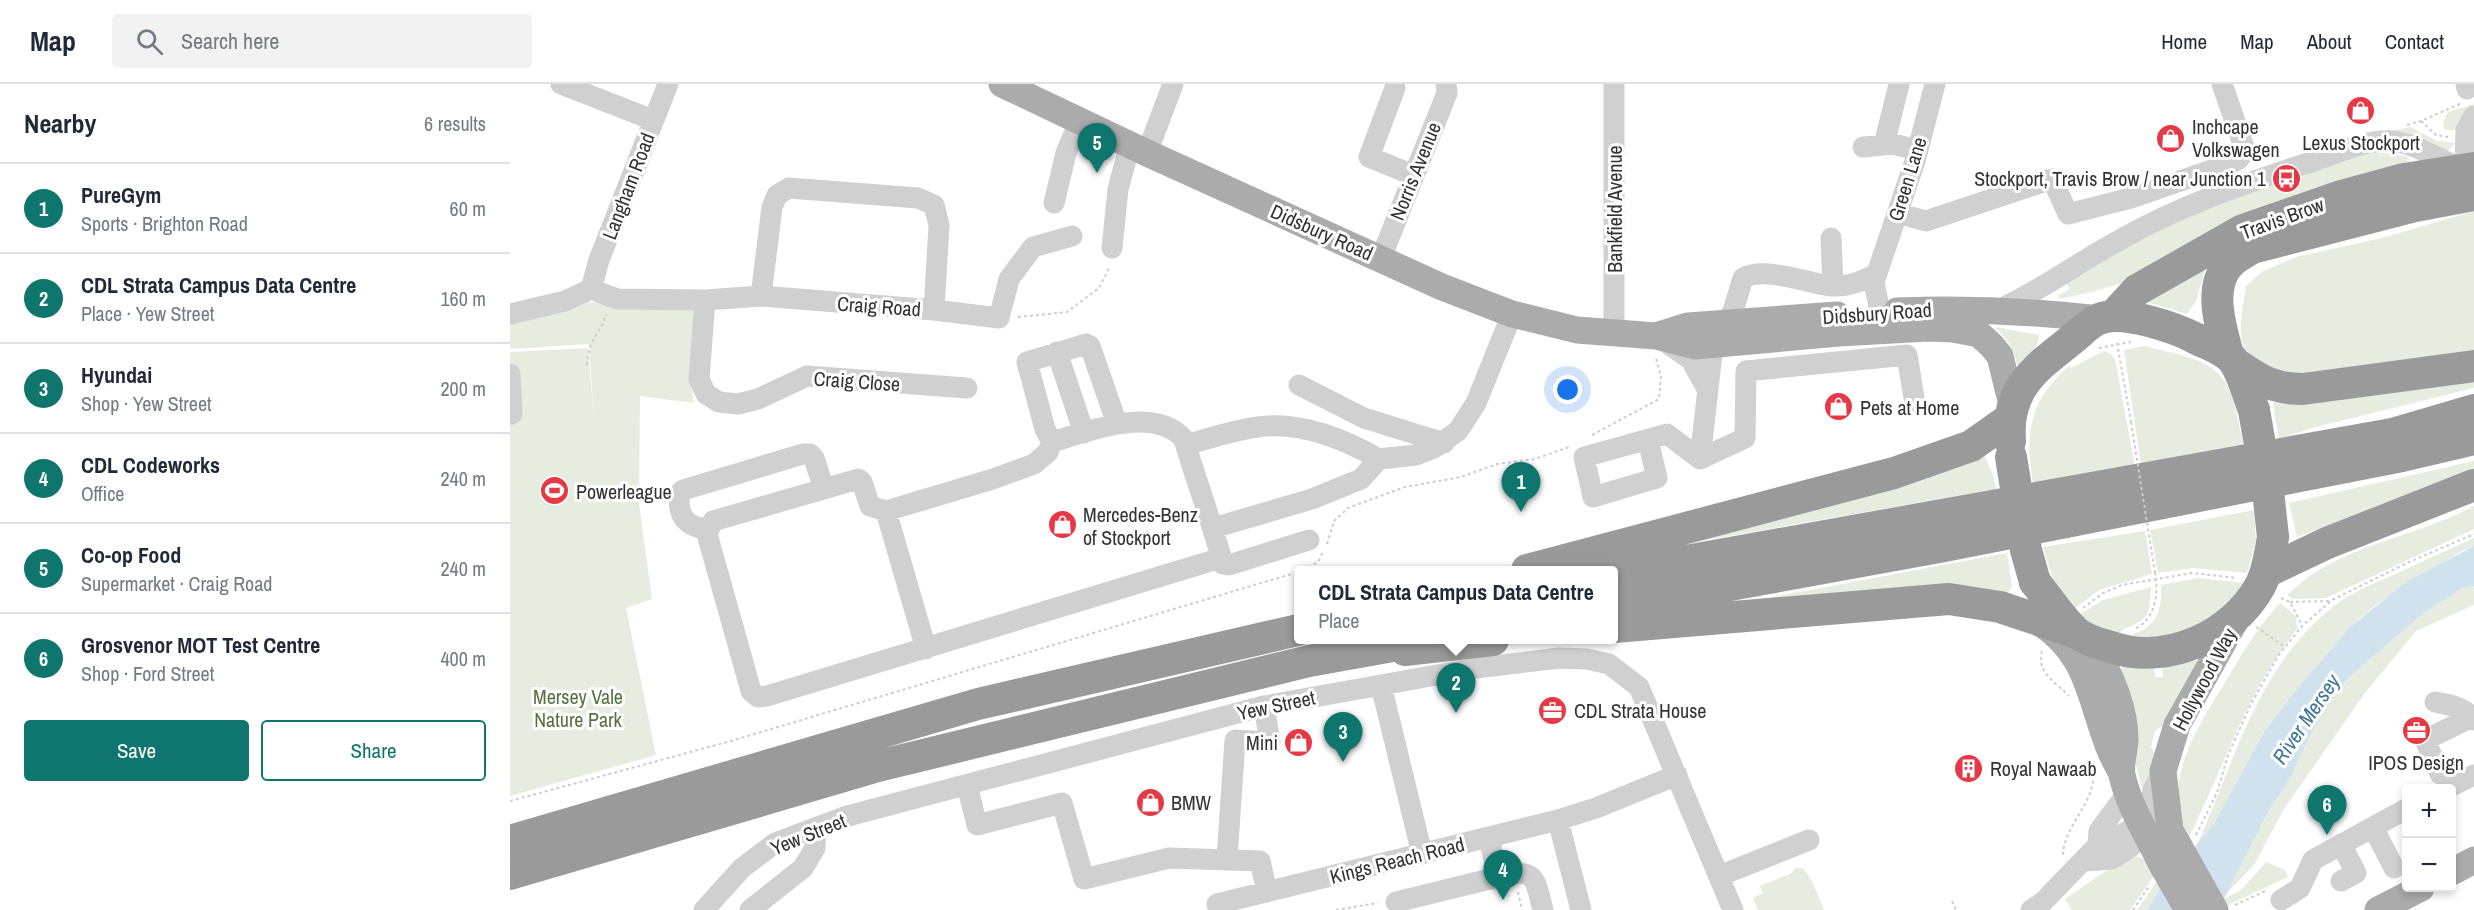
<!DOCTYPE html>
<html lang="en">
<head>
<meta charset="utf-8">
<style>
	:root { --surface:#fff; --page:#f2f2f3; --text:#1f2937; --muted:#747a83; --line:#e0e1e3; --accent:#0f766e }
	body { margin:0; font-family:"Archivo Narrow",sans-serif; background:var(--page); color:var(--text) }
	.controls { position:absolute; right:18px; bottom:18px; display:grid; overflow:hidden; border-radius:6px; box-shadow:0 3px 9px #0003 }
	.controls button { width:54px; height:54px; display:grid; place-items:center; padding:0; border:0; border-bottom:2px solid var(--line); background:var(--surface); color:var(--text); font:30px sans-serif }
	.you { position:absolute; left:1058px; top:306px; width:21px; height:21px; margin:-15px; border:4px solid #fff; border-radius:50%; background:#1a73e8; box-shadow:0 0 0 9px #1a73e833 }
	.badge { display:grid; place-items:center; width:39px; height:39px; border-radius:50%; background:var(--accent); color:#fff; font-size:20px; font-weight:700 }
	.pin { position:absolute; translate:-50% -50px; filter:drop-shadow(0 2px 3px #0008) }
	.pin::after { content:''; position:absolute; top:32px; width:21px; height:18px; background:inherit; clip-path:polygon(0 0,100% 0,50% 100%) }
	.popup { position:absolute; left:784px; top:482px; width:324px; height:78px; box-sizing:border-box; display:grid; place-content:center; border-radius:6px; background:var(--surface); filter:drop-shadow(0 2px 4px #0005); font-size:20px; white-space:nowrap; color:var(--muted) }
	.popup b { font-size:22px; color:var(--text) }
	.popup::after { content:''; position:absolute; left:50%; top:100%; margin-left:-12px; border:12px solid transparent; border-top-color:var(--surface) }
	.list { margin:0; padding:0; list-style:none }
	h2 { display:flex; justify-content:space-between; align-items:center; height:78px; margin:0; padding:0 24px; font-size:26px }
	h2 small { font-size:20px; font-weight:400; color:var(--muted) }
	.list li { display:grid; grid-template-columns:39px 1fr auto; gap:18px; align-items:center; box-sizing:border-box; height:90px; padding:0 24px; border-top:2px solid var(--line) }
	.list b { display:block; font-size:22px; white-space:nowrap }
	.list p { margin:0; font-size:20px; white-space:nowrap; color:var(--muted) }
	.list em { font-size:20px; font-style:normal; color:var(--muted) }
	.actions { display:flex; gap:12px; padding:18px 24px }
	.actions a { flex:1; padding:14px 0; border:2px solid var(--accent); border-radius:6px; text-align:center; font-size:21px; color:var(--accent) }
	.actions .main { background:var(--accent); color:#fff }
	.icon { flex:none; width:33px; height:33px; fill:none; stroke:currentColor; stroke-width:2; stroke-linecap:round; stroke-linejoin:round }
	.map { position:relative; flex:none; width:1964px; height:826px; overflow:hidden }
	header { display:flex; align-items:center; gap:36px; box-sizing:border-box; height:84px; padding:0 30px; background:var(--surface); border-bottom:2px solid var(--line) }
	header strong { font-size:28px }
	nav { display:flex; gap:33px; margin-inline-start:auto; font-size:21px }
	.search { width:420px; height:54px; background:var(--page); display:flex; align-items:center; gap:15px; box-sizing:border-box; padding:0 21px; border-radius:6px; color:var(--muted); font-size:22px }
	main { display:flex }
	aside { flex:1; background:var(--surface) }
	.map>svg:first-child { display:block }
	.green { fill:#e6ecdf }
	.water { fill:#cfe2ee }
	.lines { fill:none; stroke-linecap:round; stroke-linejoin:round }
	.path { stroke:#cdcdcd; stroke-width:2; stroke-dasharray:3 3; stroke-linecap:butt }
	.minor { stroke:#d0d0d0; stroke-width:21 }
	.major { stroke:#ababab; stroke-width:27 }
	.highway { stroke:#9a9a9a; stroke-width:32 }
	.path-bridge { stroke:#cdcdcd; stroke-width:2; stroke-dasharray:3 3; stroke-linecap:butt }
	.major-bridge { stroke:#ababab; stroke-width:27 }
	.highway-bridge { stroke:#9a9a9a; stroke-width:32 }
	.labels { text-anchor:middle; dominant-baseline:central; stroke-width:6; stroke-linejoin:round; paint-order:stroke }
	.poi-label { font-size:20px; fill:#333; stroke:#fff; text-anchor:start }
	.street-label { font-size:20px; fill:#333; stroke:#fff }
	.park-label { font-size:20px; fill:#56703f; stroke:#fff }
	.water-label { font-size:21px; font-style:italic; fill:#3f7597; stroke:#fff }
</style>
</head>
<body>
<header>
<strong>Map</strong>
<div class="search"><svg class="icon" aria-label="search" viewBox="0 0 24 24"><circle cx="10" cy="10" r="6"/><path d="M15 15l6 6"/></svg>Search here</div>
<nav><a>Home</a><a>Map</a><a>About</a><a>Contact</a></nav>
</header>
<main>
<aside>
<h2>Nearby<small>6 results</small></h2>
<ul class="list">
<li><span class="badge">1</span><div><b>PureGym</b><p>Sports · Brighton Road</p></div><em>60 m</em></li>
<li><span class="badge">2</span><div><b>CDL Strata Campus Data Centre</b><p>Place · Yew Street</p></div><em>160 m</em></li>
<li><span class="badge">3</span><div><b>Hyundai</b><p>Shop · Yew Street</p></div><em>200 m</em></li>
<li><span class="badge">4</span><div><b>CDL Codeworks</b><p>Office</p></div><em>240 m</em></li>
<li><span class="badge">5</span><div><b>Co-op Food</b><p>Supermarket · Craig Road</p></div><em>240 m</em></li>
<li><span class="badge">6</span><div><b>Grosvenor MOT Test Centre</b><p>Shop · Ford Street</p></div><em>400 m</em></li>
</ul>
<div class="actions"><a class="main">Save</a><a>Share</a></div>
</aside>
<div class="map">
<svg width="1964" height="826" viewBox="0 0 1964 826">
	<rect width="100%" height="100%" fill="#fff"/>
	<path class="green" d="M1964,20L1948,46H1935L1933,39L1938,28Z
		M1900,43L1927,57L1945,59L1937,68L1878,48Z
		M1860,67L1896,72L1900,76L1887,84L1615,198L1582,208L1549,215V211L1560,205L1553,196L1603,165L1742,106L1785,96L1829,75Z
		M1964,127V270L1783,293C1723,273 1727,259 1736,202L1753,187L1786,173L1872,154Z
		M1696,183L1686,217L1677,230L1633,217Z
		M71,218L189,221L179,290L184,319L130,312L129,420L142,515L116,524L146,671L0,712V268L78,264L84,335L79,260L0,265V236Z
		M1485,243L1529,251C1529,263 1521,273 1510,281L1507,280C1503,264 1497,254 1485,243Z
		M1634,262C1711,280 1720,282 1733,362L1631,381L1614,266Z
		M1594,267L1601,270L1605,275L1625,383L1523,400C1515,348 1518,319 1559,282L1561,284Z
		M1964,292V304L1798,345L1769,355L1763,320L1767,315Z
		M1473,368L1483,391L1486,405L1162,462Z
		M1964,377V388L1787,453L1779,419Z
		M1964,422V445L1816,514L1783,515L1777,511C1828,460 1903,455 1964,422Z
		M1744,426L1746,457L1737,489L1683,484L1648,489L1640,446Z
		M1635,447L1642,490L1589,506L1564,525L1543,495L1533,463Z
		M1964,454V462L1950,468L1868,519L1840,543L1785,607L1754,648L1703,741L1687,761C1726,675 1746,584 1824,522C1840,509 1862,500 1881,492C1908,479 1936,467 1964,454Z
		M1497,469L1502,502L1497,510L1471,504H1440L1204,524Z
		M1688,494L1735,499L1712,528L1666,552L1620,553C1624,549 1628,549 1633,546C1650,536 1652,518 1651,501Z
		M1964,502V521L1906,547L1855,609L1774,725L1744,781L1717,809L1758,728L1780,695L1799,653L1819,618L1839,593L1915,528L1951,505Z
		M1641,503C1640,530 1639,536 1612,546L1609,552L1589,546L1570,530L1593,516Z
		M1770,519L1786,532L1787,545C1736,609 1715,681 1679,753C1648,698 1690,640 1717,595C1733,568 1749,541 1770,519Z
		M1690,576L1655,640L1645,647L1641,663L1644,669L1635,716L1627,686L1617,628L1605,591L1613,582L1644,584L1645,593H1653L1652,583Z
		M1625,772L1634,775L1645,790L1620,826H1562L1555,815L1594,788Z
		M1756,778L1775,786L1778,793L1718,821L1714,815L1731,806Z
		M1286,784H1293L1302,797L1314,826H1248L1243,814L1253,809L1250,802L1280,790Z
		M1647,797L1651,803L1637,826H1627Z"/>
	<path class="water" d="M1964,462V502L1951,505L1915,528L1839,593L1819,618L1799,653L1780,695L1758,728L1714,815L1701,826H1637L1651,803L1703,741L1754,648L1785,607L1840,543L1896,498Z"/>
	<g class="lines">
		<path class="path" d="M1911,37L1926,51L1938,53
			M1897,41L1911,37L1950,20
			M508,233L557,228L589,204L600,182
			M1607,259L1621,338
			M1589,264L1621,258
			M77,281L80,262L93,239L96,230
			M1082,351L1149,315L1151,293L1146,274
			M817,460L824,437L838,424L895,403L951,393L987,380L1025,375L1059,363
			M793,486L808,478L813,468
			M1771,514L1780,518L1792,541
			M1780,518L1819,517
			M1573,524L1593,509L1612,501L1682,489L1727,494
			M1746,543L1775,563
			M1626,544C1645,535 1649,510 1645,489
			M1532,567C1526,589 1546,598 1559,612
			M0,717L221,657L788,488
			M1686,751L1707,709L1718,671L1741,620L1768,572L1792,542L1822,516L1897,479L1964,450
			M1553,771C1554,739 1589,717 1583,682
			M1008,808L1012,826
			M1442,817L1446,826
			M1725,821L1755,807
			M826,826L868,819
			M1623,826L1640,801"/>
		<path class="minor" d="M51,0L143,36
			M1104,0V250
			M1956,0L1957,5
			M885,4L859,73L903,91
			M1374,61L1389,0
			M1353,63L1383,60L1407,66
			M637,69L663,0
			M1955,85L1956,46L1964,32
			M544,119L556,69L569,38
			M1387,129L1416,137L1542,95L1558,130L1621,114L1719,80L1729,75L1735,66L1712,0
			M1321,154L1323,202
			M602,164L608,105L620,61
			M871,174L937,9L936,0
			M81,205L89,176L158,0
			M251,212L262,123L267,111L279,104L408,114L424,121L429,141L424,226
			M195,216L189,295L196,310L209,318L228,320L248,315L297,292L457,304
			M1488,226C1530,207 1566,180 1606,158C1668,122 1736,99 1804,77C1828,69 1857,55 1883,57C1906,60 1929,76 1951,84
			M1370,228L1364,198L1405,77L1425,0
			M0,230L55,217L81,205L107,215L195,216L251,212L424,226L489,234L499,195L523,163L562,152
			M1157,259L1181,276L1197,305
			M547,268L574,349
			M0,290L2,330H0
			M789,301L854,334L934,359
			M1138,356L1147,394L1083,413L1074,373L1157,350L1190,375
			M542,358L535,345L517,278L576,260L580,262L607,340
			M676,361C700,354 724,346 748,343C789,337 834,355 869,375
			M1190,375L1235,354L1236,287L1397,271L1405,320
			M1190,375L1203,261L1223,227L1233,194C1255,182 1296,199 1322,202C1339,203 1352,197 1367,190
			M376,427L416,565
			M703,444L802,415L851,395L869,375L906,371L924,364L948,347L966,319L1002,230
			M198,446C176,442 168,434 169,410L173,406L293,370H300L304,374L314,405
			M711,474L257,612L248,613L241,607L197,450L203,437L348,395L352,398L360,422L376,427L483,395L524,380L538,368L542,358C579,347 643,321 674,355C686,397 702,438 713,480L719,481L799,456
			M871,601L912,770
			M1925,618C1940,621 1955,623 1964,636
			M1930,690L1915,656L1962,633
			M457,701L467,741L552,719L574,795L659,774L750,777L757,808
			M1937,704L1964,691
			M1048,736L1071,826
			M1863,743L1884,784
			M1831,760L1846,789L1831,797
			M1588,761L1589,747L1618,708
			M717,775L725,656L760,658L754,622
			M1575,777L1602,775L1622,762L1639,732L1643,706L1653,687
			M1209,792L1299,756
			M988,793C1026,784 1024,791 1033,826
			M1771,816L1790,804L1803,776L1896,725
			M886,818L988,793L979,754
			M707,820L1048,736L1086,724L1167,691
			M194,826L232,784L265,759L334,733L754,622L966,584L1049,574L1077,575L1099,580L1129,603L1223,826
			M240,826L293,784L305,764L306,744
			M1521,826L1533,818L1588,761L1598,758L1619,746H1646"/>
		<path class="major" d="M492,0L637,69L932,203L1002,230L1067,246L1146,252L1185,262L1329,249L1418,244L1443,245L1469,250L1482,262L1490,272L1502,321
			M1387,227C1455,224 1521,227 1589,235
			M1146,252L1178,242L1327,231
			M1529,538C1577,569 1579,610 1597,658C1600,668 1606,678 1611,688
			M1580,556C1597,584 1615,621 1615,655C1615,666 1610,680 1612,691C1619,723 1637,750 1651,779
			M1669,762L1660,746L1653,687L1667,641L1728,532
			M1942,788L1964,776
			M1868,826L1911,804"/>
		<path class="highway" d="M1603,232L1627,206L1733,146L1828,113L1894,95L1964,84
			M1718,271C1711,243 1696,201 1722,177C1728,172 1736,168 1742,164L1905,122L1964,111
			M1725,279C1750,296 1762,305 1793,305L1964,282
			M1500,357C1496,306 1523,286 1560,257C1569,250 1579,239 1589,235C1612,225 1666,244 1687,255C1699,261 1718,267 1725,279C1734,293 1738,312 1744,326
			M1017,486L1384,389L1461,362L1498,336
			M1756,488L1817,459L1964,401
			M1104,490L1882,350L1964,326
			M1525,498C1538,514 1551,535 1566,548C1576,557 1592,560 1604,564C1659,581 1723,551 1750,502C1758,487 1760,470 1763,453
			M1104,522L1429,463L1892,372L1964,355
			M1104,543L1439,515L1490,523L1567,549
			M895,566L983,556
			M0,757L468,620L788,546
			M0,790L368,682L799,577L916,556"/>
		<path class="path-bridge" d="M1621,338L1645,489"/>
		<path class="major-bridge" d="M1669,762L1705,826
			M1651,779L1678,826"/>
		<path class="highway-bridge" d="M1744,326L1758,407L1763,453
			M1501,373L1516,466L1525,498"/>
	</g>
	<defs>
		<symbol id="shop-disc" viewBox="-11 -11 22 22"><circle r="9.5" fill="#e63946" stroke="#fff"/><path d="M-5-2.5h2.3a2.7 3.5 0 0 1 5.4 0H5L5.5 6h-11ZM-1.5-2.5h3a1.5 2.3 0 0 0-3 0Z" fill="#fff"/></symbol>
		<symbol id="bus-disc" viewBox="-11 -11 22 22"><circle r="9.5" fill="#e63946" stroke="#fff"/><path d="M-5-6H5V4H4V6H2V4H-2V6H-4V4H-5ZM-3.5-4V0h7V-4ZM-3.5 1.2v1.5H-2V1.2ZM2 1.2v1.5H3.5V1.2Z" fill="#fff"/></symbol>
		<symbol id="stadium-disc" viewBox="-11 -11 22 22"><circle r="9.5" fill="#e63946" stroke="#fff"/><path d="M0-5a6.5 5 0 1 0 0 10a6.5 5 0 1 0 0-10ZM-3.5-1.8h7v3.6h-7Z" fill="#fff"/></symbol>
		<symbol id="office-disc" viewBox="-11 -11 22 22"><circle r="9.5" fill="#e63946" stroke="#fff"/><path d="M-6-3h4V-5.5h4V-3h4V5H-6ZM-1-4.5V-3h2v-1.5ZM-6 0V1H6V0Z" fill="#fff"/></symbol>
		<symbol id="building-disc" viewBox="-11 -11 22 22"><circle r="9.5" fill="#e63946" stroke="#fff"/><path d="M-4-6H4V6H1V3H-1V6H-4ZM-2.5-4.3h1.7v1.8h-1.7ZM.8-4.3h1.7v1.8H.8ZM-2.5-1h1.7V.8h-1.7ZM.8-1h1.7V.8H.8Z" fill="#fff"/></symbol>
	</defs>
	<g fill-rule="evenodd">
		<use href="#shop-disc" x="1834" y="10" width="33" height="33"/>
		<use href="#shop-disc" x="1644" y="38" width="33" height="33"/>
		<use href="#bus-disc" x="1760" y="78" width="33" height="33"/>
		<use href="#shop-disc" x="1312" y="306" width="33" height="33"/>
		<use href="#stadium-disc" x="28" y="390" width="33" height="33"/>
		<use href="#shop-disc" x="536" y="424" width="33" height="33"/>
		<use href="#office-disc" x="1026" y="610" width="33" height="33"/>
		<use href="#office-disc" x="1890" y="630" width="33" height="33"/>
		<use href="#shop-disc" x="772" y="642" width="33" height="33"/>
		<use href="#building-disc" x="1442" y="668" width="33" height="33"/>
		<use href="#shop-disc" x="624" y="702" width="33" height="33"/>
	</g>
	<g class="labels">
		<g class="poi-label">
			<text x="1682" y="42">Inchcape<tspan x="1682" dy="23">Volkswagen</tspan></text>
			<text x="1851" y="58" text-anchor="middle">Lexus Stockport</text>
			<text x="1756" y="94" text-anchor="end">Stockport, Travis Brow / near Junction 1</text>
			<text x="1350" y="323">Pets at Home</text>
			<text x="66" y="407">Powerleague</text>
			<text x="573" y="430">Mercedes-Benz<tspan x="573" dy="23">of Stockport</tspan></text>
			<text x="1064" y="626">CDL Strata House</text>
			<text x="768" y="658" text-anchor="end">Mini</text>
			<text x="1906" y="678" text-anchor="middle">IPOS Design</text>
			<text x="1480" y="684">Royal Nawaab</text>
			<text x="661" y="718">BMW</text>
		</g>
		<g class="street-label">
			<text transform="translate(905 87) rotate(-68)">Norris Avenue</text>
			<text transform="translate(1397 95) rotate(-73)">Green Lane</text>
			<text transform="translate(118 102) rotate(-69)">Langham Road</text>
			<text transform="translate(1104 125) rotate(-90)">Bankfield Avenue</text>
			<text transform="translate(1772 134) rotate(-20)">Travis Brow</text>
			<text transform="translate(812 148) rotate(24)">Didsbury Road</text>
			<text transform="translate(369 222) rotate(4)">Craig Road</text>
			<text transform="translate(1367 229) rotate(-4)">Didsbury Road</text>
			<text transform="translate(347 297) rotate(4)">Craig Close</text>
			<text transform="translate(1694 595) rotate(-62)">Hollywood Way</text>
			<text transform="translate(766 621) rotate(-12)">Yew Street</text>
			<text transform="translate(298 750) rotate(-22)">Yew Street</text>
			<text transform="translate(887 776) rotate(-14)">Kings Reach Road</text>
		</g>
		<g class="park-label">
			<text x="68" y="612">Mersey Vale<tspan x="68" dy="23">Nature Park</tspan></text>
		</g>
		<g class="water-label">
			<text transform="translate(1796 635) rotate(-56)">River Mersey</text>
		</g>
	</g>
</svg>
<div class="controls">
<button>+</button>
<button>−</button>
</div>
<div class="you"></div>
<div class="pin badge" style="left:1011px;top:428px">1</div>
<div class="pin badge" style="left:946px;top:629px">2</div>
<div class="popup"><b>CDL Strata Campus Data Centre</b>Place</div>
<div class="pin badge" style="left:833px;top:678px">3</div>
<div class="pin badge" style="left:993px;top:816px">4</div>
<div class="pin badge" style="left:587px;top:89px">5</div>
<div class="pin badge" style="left:1817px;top:751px">6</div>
</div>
</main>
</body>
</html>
